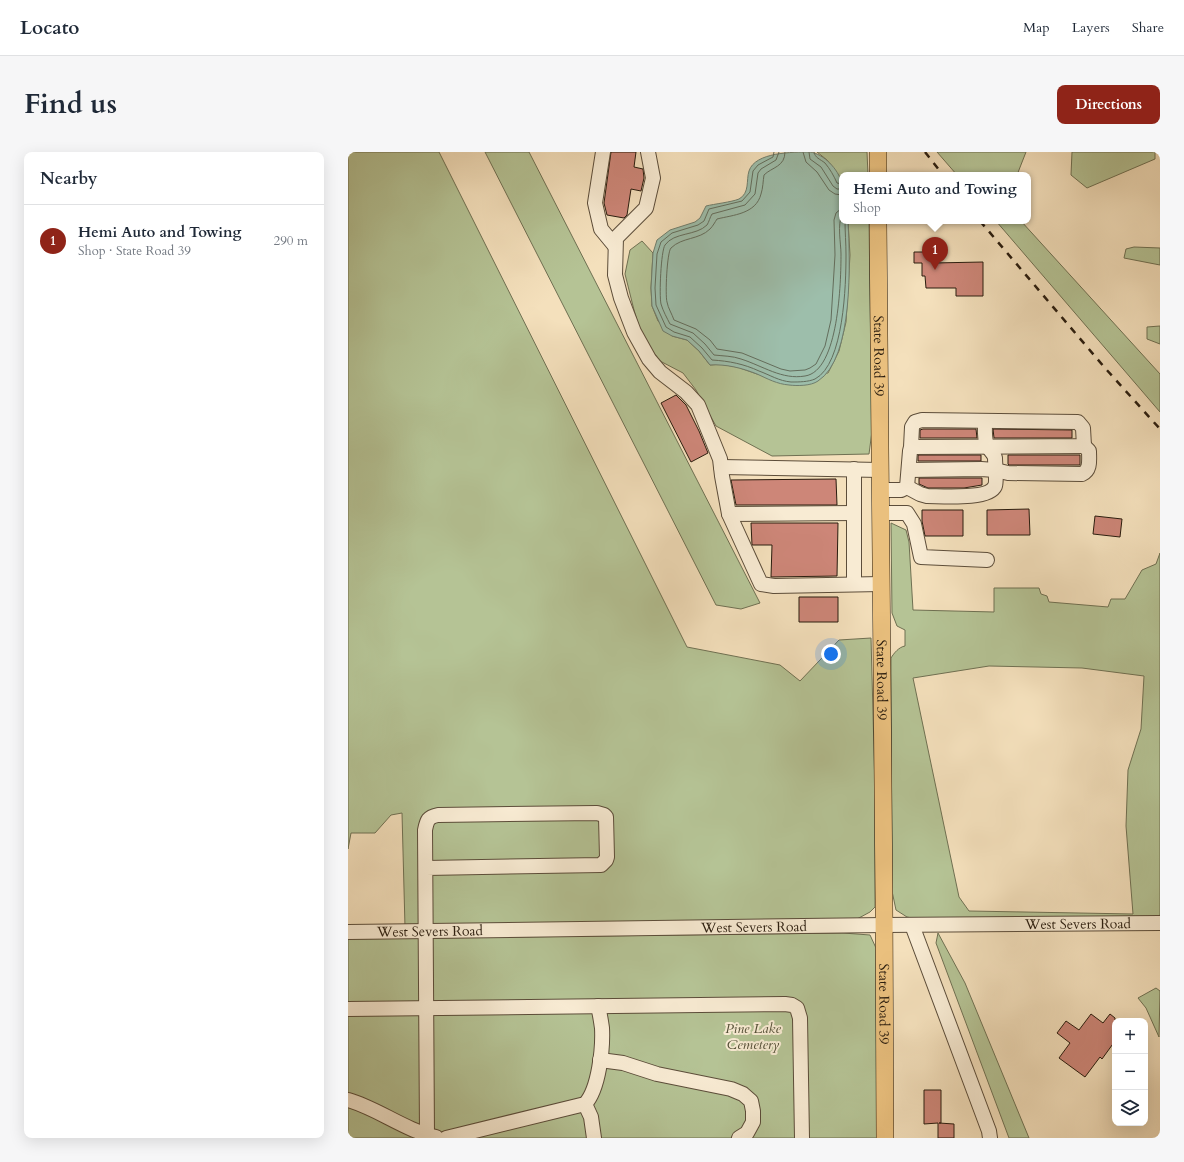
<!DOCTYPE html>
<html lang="en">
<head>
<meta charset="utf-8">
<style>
	:root { --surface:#fff; --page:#f6f6f7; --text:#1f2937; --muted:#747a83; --line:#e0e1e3; --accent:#8f2418 }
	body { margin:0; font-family:Cardo,serif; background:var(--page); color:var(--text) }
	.controls { position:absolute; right:12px; bottom:12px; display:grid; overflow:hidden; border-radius:8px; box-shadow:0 4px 16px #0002 }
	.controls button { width:36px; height:36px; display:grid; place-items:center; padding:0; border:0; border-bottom:1px solid var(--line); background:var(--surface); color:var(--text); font:20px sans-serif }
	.you { position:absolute; left:483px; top:502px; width:14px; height:14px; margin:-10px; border:3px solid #fff; border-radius:50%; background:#1a73e8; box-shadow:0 0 0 6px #1a73e833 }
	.badge { display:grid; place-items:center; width:26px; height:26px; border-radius:50%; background:var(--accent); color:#fff; font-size:13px; font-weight:700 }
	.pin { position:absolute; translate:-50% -33px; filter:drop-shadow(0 1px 2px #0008) }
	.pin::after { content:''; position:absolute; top:21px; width:14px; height:12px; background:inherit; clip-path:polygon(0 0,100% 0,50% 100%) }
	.popup { position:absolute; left:491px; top:20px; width:192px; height:52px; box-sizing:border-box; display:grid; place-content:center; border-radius:8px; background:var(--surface); filter:drop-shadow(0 1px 3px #0005); font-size:13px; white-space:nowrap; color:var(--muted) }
	.popup b { font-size:15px; color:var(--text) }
	.popup::after { content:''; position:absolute; left:50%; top:100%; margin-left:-8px; border:8px solid transparent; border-top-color:var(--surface) }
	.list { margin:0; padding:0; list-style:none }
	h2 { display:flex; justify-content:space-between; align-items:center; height:52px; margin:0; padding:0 16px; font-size:17px }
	h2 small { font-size:13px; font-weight:400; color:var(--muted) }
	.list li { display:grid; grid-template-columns:26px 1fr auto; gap:12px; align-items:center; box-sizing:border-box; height:72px; padding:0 16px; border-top:1px solid var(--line) }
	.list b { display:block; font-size:15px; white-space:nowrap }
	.list p { margin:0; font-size:13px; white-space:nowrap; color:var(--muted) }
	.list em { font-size:13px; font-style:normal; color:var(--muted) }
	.icon { flex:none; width:22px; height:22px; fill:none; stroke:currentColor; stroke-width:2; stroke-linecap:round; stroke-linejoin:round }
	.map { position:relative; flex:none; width:812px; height:986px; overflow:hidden; border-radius:8px }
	header { display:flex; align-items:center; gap:24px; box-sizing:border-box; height:56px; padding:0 20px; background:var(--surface); border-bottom:1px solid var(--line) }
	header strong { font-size:19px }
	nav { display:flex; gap:22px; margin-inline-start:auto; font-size:14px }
	.intro { display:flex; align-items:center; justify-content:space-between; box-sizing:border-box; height:96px; padding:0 24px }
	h1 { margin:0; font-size:28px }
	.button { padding:10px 18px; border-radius:8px; background:var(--accent); color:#fff; font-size:14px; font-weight:700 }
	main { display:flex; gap:24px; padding:0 24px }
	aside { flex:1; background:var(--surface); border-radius:8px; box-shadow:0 4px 16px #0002 }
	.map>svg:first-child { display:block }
	.green { fill:#b5c395; stroke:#6f7052; fill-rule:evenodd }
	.water { fill:#9dbeab; stroke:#6f7d6c }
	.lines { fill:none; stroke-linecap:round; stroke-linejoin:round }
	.shore { stroke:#636d5c; stroke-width:1 }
	.building { fill:#cd8678; stroke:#291c0e }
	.minor-casing { stroke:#5c4d3a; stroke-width:16 }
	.major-casing { stroke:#291c0e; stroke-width:18 }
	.minor { stroke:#f8ebd3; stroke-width:14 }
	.major { stroke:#eac07e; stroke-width:17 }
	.rail { stroke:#291c0e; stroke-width:2.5; stroke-dasharray:7 7; stroke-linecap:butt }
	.labels { text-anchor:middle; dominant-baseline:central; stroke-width:4; stroke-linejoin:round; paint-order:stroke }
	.street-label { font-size:14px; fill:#291c0e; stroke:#f8ebd3 }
	.park-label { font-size:14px; font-style:italic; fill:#534e36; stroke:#f8ebd3 }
</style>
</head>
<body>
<header>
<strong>Locato</strong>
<nav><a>Map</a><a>Layers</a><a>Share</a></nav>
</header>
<div class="intro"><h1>Find us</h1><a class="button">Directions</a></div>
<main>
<aside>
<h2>Nearby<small></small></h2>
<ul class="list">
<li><span class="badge">1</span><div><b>Hemi Auto and Towing</b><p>Shop · State Road 39</p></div><em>290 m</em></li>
</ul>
</aside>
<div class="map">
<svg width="812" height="986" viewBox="0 0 812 986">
	<rect width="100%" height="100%" fill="#f4e0bc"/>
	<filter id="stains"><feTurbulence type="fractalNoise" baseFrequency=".005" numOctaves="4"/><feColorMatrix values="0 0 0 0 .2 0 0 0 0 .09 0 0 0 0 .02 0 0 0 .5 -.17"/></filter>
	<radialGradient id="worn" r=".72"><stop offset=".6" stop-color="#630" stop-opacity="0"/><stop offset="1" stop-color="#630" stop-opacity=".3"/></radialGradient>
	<path class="green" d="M0,0H91L339,495L432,513L452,529L491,488L523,486L527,637V755L522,760L509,767L57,775L54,661L43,663L27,681H3L0,697Z
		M137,0H181L412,451L393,457L368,453Z
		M469,0H519L520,23H494V32L488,20L479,8Z
		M589,0H678L669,23H609Z
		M724,0H807V7L739,36L723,23Z
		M500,69H521L524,279L521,302L424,304L368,274L348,238L335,221L312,209L294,185L286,158L277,122L282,98L294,89L305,101L303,136L304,154L310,169L324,184L339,188L351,199L362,213L372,212L389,215L409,222L480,221L491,199L498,170L502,103Z
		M648,69H673L812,222V260Z
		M786,95L812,96V113L776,106L778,97Z
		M812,174V192L799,187V175Z
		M543,371L558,378L561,390L565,458L646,460V436H691L693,442L699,444L701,450L760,455L763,447H777L794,418L808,412L812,401V763L806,766L574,768L559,765L548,758L544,739L543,506C546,501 551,495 557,494V478L549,474L544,461ZM641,514L734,516L796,524L793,577L780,618L778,674L785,762L621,759L611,745L565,526Z
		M495,781L522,783L528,796L529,986H0V787Z
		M590,781L617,831L681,986H661L588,791Z
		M808,836L812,839L811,885L798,856L790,846Z"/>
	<path class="water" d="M462,0C476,2 490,17 494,31C496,40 494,59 494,69H500C502,108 506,206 470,229C463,234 449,234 441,233C429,232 420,227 409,222C394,216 378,212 362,213L351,199L339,188L324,184L315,179L304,154L303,136L305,101L309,88L322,78L347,70L352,66L358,54C366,52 384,50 391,47C402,41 398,28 401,19C407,0 445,0 462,0Z"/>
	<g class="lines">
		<path class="shore" d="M426,0L425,5L410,13L405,19L402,40L394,49L361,57L356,69L350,73L324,81L313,90L309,102L307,136L308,153L318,175L326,180L342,185L354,196L364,208C381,209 396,212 411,219C422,223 431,229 443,230C451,230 460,230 467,227C496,212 498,132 498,103C498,91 497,80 497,69
			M431,0L428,8L413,17L410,21L407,42L397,53L364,62C362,65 361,70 359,73C348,84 326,80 317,93C313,99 311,143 313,152C315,159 319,166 322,172L345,181L357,192L366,203C375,204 385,204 393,207C415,214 434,228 457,224C491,219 493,129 493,102C493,92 489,72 494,63
			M437,0C437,15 424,15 416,23C415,29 415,36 413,42C408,62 385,63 369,67C367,70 365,74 362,77C351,88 334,85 323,96C319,100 317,143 319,150C320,156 324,162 326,168L348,177L362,188L369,197L394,201L433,217L442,219L457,218L462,216L468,212L477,194L483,168L487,103L486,68L488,61L494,56
			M455,0L458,10L469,20L481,38L487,42L494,43
			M461,0L462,7L473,15L485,34L489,37H494
			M466,0C467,6 472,7 477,11C482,17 486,24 489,31L494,32"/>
	</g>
	<path class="building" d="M263,0H288L286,15L295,17L296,26L293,39L283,37L279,63L276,66L259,63L256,51Z
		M566,100H585V111L635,110V144H608V136H578L577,124H574V111H566Z
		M328,243L338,253L351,279L360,301L343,310L313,251Z
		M575,277H628L629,286H572V278Z
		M645,277L724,278V286H646Z
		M570,303H633V309H570Z
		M660,303H732V313H661L660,312Z
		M571,326H634V333L616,336H580L571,332Z
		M488,327L489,353H388L383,328Z
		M681,357L682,383H639V358Z
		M574,358H615V384H577L574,369Z
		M747,364L774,367L772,385L745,382Z
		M403,371H490L489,424L423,425L424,393H404Z
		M451,445H490V470H451Z
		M743,862L755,871L762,862L767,866V889L754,907L752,905L737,925L711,906L722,891L709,881L718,869L731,878Z
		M576,938H593V971H591L606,972V986H590V971L576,972Z"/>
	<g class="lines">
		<defs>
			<g id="minor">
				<path d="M255,0L247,51L253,77L267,94"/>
				<path d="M300,0L305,26L298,56L268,86L267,123L273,146L286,180L301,207L312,220L338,240L350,253L372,307L374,324L381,362L413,432L426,434L533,432"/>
				<path d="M373,315L532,318"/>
				<path d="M506,317V432"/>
				<path d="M561,318L633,317L647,318L660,321L734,322C743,318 741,308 741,299L736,294"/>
				<path d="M559,335L572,342L579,344C594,344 641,348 647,334C649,330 647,311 647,306C646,301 641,298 639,293C636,286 637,277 637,269"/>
				<path d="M532,338H553L559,335L562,299L563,295L736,294L735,276L730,270L574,268L567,270L564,275L563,295"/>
				<path d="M532,361H559L566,372L573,405L639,408"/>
				<path d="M381,362L506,361"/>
				<path d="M78,716L253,713L258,708L259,705L258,665L256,663L249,661L90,663C80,665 79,668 77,678L79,983"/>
				<path d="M564,773L641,979L642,986"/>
				<path id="s1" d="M0,780L536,773L812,771"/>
				<path d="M0,857L437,852L444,853L449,856L452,866L454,986"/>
				<path d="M252,908L275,911L309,922L383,937L395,942L403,949L405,959V970L399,981L391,986"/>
				<path d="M0,948C31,957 56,978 88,985"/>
				<path d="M237,952L243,965L246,986"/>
				<path d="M98,986L237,952C251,937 255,896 254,876C253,869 252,862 250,854"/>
			</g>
			<g id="major">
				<path d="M530,0V23"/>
				<path id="s2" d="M530,69L536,747L537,986"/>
			</g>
		</defs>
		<use href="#minor" class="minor-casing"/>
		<use href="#major" class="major-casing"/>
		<use href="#minor" class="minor"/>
		<use href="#major" class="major"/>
		<path class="rail" d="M577,0L595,23
			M632,69L757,216L812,277"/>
	</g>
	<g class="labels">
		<g class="street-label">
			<text stroke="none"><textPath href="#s2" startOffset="135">State Road 39</textPath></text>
			<text stroke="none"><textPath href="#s2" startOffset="459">State Road 39</textPath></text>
			<text stroke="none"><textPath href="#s1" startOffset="730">West Severs Road</textPath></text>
			<text stroke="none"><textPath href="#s1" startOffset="406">West Severs Road</textPath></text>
			<text stroke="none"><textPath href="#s1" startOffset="82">West Severs Road</textPath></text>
			<text stroke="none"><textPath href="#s2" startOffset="783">State Road 39</textPath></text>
		</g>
		<g class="park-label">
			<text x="405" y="876">Pine Lake<tspan x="405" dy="16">Cemetery</tspan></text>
		</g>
	</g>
	<rect width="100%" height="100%" filter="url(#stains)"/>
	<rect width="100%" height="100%" fill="url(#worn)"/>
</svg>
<div class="controls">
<button>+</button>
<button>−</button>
<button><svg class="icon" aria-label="layers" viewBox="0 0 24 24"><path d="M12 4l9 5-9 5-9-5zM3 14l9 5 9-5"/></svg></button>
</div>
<div class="you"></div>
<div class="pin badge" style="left:587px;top:118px">1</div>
<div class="popup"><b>Hemi Auto and Towing</b>Shop</div>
</div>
</main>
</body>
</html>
